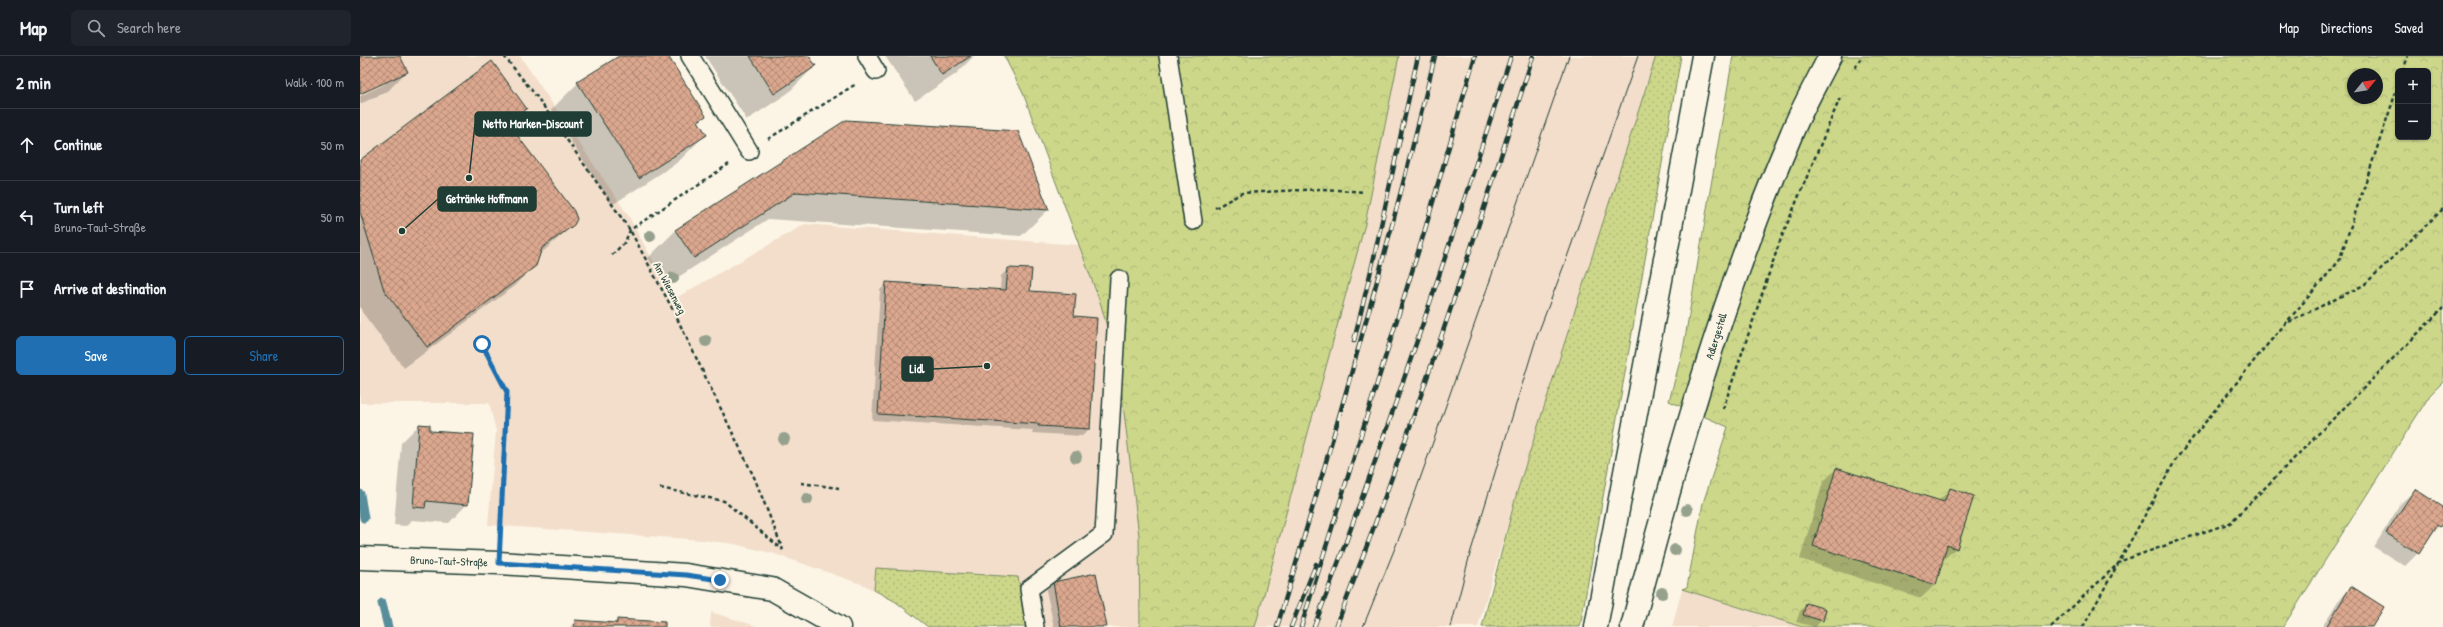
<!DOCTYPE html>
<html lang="en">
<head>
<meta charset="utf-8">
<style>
	:root { --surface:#171b24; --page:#20242c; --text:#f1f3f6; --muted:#9ea1a6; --line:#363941; --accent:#1f6fb2 }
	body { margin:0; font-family:"Patrick Hand",sans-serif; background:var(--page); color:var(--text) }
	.controls { position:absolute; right:12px; top:12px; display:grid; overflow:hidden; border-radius:6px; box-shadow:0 1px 3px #0004 }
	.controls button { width:36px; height:36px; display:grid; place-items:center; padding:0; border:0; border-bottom:1px solid var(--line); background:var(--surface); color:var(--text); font:20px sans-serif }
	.compass { position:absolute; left:1987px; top:12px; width:36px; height:36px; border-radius:50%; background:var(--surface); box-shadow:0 1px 3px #0004; rotate:60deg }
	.stop { position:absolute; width:12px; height:12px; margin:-9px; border:3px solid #1f6fb2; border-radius:50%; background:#fff }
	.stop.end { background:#1f6fb2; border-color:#fff; box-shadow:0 1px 4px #0008 }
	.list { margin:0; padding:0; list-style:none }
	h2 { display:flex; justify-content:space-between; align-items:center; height:52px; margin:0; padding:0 16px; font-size:17px }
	h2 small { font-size:13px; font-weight:400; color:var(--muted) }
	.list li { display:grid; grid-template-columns:26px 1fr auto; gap:12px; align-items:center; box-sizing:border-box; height:72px; padding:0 16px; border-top:1px solid var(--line) }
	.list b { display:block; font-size:15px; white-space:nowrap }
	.list p { margin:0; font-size:13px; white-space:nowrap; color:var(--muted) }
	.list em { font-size:13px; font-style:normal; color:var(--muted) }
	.actions { display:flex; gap:8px; padding:12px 16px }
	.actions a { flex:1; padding:9px 0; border:1px solid var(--accent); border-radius:6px; text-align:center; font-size:14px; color:var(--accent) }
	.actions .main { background:var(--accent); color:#fff }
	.icon { flex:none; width:22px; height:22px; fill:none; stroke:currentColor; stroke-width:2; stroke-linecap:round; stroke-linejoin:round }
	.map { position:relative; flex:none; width:2083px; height:571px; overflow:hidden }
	header { display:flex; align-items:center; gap:24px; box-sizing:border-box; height:56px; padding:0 20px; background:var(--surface); border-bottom:1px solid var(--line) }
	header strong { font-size:19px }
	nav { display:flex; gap:22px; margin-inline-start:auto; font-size:14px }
	.search { width:280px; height:36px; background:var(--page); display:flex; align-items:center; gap:10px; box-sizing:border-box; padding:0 14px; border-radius:6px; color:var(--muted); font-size:15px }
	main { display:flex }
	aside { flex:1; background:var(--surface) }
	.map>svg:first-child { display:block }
	.built { fill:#f2decb }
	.grass { fill:url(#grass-dots); stroke:#768a5f }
	.forest { fill:url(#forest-crowns); stroke:#768a5f; fill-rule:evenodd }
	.shadow { fill:#0003 }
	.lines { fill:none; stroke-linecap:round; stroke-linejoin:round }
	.stream { stroke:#598e9b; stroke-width:9 }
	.building { fill:url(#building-cross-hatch); stroke:#1f3d34 }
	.lane-casing { stroke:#1f3d34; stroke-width:20 }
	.secondary-casing { stroke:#1f3d34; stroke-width:25 }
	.path { stroke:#1f3d34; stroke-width:2.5; stroke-dasharray:4 3; stroke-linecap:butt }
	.lane { stroke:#fcf5e5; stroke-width:17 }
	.secondary { stroke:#fcf5e5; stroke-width:22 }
	.tram { stroke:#1f3d34; stroke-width:1 }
	.rail-casing { stroke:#1f3d34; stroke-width:4.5 }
	.rail { stroke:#fcf5e5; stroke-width:3; stroke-dasharray:9; stroke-linecap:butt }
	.tree { fill:#96a18d }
	.route { stroke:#1f6fb2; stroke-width:5 }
	.labels { text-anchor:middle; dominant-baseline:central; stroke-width:4; stroke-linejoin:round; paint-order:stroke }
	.street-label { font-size:11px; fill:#1f3d34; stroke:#fcf5e5 }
	.leader { fill:none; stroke:#1f3d34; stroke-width:1.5 }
	.callout-dot { fill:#1f3d34; stroke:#fcf5e5; stroke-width:1.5 }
	.callout { fill:#1f3d34; stroke:#1f3d34; stroke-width:1.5 }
	.callout-label { font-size:12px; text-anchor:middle; font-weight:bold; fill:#fff }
</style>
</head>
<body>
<header>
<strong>Map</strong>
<div class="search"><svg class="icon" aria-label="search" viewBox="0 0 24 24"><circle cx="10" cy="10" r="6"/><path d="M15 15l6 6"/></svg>Search here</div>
<nav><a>Map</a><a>Directions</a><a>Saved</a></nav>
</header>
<main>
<aside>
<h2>2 min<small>Walk · 100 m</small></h2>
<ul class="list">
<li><svg class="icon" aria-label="ahead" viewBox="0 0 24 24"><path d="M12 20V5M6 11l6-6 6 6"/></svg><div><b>Continue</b></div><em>50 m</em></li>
<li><svg class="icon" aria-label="left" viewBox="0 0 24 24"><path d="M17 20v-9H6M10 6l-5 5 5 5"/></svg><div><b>Turn left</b><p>Bruno-Taut-Straße</p></div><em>50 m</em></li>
<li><svg class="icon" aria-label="arrive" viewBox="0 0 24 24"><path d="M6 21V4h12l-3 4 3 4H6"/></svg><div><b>Arrive at destination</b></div></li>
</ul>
<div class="actions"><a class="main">Save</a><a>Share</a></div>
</aside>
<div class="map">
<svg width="2083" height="571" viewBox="0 0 2083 571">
	<defs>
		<pattern id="grass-dots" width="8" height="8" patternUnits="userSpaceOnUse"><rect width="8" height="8" fill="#ccd78a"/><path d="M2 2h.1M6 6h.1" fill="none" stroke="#afb978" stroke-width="1.8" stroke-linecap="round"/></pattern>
		<pattern id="forest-crowns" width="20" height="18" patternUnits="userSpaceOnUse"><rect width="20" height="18" fill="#ccd78a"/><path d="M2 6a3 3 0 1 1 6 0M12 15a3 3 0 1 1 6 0" fill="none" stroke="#afb978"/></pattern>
		<pattern id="building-cross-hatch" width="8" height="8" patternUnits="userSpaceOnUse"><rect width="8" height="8" fill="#dba78e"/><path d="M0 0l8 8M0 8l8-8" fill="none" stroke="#b18975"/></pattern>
	</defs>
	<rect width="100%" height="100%" fill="#fcf5e5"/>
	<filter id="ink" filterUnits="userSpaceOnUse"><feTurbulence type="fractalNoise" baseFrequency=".025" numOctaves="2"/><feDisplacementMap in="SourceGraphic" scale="8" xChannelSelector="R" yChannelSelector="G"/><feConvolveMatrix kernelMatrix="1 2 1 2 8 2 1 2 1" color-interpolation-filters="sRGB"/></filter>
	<g filter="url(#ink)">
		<path class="built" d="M0,0H160L268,159L314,243L445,168L719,189L741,249L759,315L779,480L780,571H568L536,546L504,529L415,498L374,488L342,484L128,469L136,375L129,347H0Z
			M1039,0H1296L1157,436L1118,571H895L1005,168Z
			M1322,533L1442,571H1312Z
			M351,556L390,568L398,571H350Z"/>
		<path class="grass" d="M1296,0H1321L1220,571H1122L1157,436Z
			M516,512L658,521L667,571H568L536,546L514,534Z"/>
		<path class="forest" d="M644,0H1039L1005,168L895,571H780L779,480L759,315L741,249L719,189L663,37Z
			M1373,0H2083V326L2070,339L1923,571H1442L1322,533L1327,531L1343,447L1368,371L1309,345L1323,294ZM2038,15H2068V81H2038ZM1993,18H2017V42H1993Z"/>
		<path class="shadow" d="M0,0H39L46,16L28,35L0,48V40L25,28V25L0,37Z
			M260,0H307L345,60L338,67L345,79L318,106L252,149L191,54L218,27Z
			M345,0H448L455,10L428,37L387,64Z
			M525,0H614L596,18L555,45Z
			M166,53L149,70L213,169L178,200L175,209L152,232L44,312L2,256L0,250V105Z
			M486,66L688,154L661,180L408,163L306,229L288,202L315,175Z
			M648,213L669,236L713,261L736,263L729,373L722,380L672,377L673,374L512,364L520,234L527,227L640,234L641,220Z
			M59,369L107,448L89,467L52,464L46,470L34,469L41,387Z
			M1476,413L1578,445L1591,433L1596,492L1582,505L1575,529L1561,542L1440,503L1463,426Z
			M2055,434L2083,452V464L2058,497L2045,510L2014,491L2041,447Z
			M693,527L746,571H694L686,534Z
			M1991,532L2011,571H1962L1978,545Z
			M1447,548L1462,564L1455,571L1436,566L1440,555Z
			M257,564L304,571H210L215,565L253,568Z"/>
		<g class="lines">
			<path class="stream" d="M0,438L4,462
				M22,547L28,571"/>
		</g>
		<path class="building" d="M0,0H40L48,16L0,38Z
			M259,0H308L346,60L338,65L347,79L279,122L217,26Z
			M390,0H449L456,10L414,38Z
			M570,0H611L582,19Z
			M132,5L167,53L148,67L214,155L217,163L214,169L182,192L176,210L67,291L24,234L0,156V104Z
			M486,64L658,75L689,154L436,136L334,202L315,174Z
			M648,212L672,213L670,235L716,238L714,260L737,262L730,373L678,370L679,368L518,358L526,226L646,234Z
			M59,368L70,369V375L114,378L108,449L66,445L65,452L53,451Z
			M1476,412L1584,446L1590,432L1614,440L1597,493L1587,489L1576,529L1453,490Z
			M2055,433L2083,451V466L2080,471L2077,469L2059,498L2026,477Z
			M736,517L747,571H701L693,526Z
			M1991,530L2024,551L2012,571H1966Z
			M1446,547L1466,553L1463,565L1443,559Z
			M257,563L305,566V571H214L215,564L257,567Z"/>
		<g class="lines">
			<defs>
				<path id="lane" d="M330,0L389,95
					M507,0L516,15
					M808,0L833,165
					M675,571L669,533L744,478L759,223"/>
				<path id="secondary" d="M0,502L139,507L326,519L412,533L479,571
					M1236,571L1343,0
					M1272,571C1316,405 1363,237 1431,79C1442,52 1457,26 1470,0"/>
			</defs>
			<use href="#lane" class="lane-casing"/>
			<use href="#secondary" class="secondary-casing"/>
			<path class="path" d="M144,0L177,41L270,174L312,252L394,421L423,494
				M1495,12L1502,0
				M2043,15L2048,0
				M408,83L496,28
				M855,152L882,137L962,133L1004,136
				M252,199L265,186L270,174L369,108
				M1929,266L2004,229L2083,153
				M122,288L147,336L140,481
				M1363,353L1420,185L1480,42
				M441,427L479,432
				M300,432L364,445L423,494
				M1691,571L1761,505L1870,467L2083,252
				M1723,571L1816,403L1901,296L1979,205L2038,30"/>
			<use href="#lane" class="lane"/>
			<use href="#secondary" class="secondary"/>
			<path class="tram" d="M1003,571L1041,477L1209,0
				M1091,571L1110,498L1177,280L1206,204L1278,0"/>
			<defs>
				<path id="rail" d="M994,285L1013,206L1058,0
					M917,571C974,382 1029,192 1075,0
					M931,571L956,508
					M941,571L1064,177L1115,0
					M954,571C1026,383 1089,192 1151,0
					M976,571C1049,383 1112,192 1173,0"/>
			</defs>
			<use href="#rail" class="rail-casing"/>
			<use href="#rail" class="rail"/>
		</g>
		<g class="tree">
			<circle cx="290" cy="180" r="6"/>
			<circle cx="313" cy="222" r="6"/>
			<circle cx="346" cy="285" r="6"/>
			<circle cx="424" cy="383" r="6"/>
			<circle cx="716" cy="401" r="6"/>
			<circle cx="447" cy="443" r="6"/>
			<circle cx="1327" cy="454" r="6"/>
			<circle cx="1315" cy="494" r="6"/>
			<circle cx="1302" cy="537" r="6"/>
		</g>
	</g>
	<g class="lines" filter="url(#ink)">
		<path class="route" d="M122,288L147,336L139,507L326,519L360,524"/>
	</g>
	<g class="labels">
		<g class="street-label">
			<text transform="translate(310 232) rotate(62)">Am Wiesenweg</text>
			<text transform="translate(1356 280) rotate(-73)">Adlergestell</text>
			<text transform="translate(89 505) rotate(2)">Bruno-Taut-Straße</text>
		</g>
	</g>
	<path class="leader" d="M109 122L115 68M42 175L78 143M627 310L573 313"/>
	<g class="callout-dot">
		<circle cx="109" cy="122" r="4"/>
		<circle cx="42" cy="175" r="4"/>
		<circle cx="627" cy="310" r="4"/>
	</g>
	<g class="callout">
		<rect x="115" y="56" width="116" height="24" rx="4"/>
		<rect x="78" y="131" width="98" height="24" rx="4"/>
		<rect x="542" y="301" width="31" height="24" rx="4"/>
	</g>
	<g class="callout-label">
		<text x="173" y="72">Netto Marken-Discount</text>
		<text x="127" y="147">Getränke Hoffmann</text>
		<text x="557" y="317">Lidl</text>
	</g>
</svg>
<div class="controls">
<button>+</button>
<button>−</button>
</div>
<svg class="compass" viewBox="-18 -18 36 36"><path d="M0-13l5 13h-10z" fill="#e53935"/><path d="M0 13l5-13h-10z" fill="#9ea1a6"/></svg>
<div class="stop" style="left:122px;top:288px"></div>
<div class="stop end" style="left:360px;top:524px"></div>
</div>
</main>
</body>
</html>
